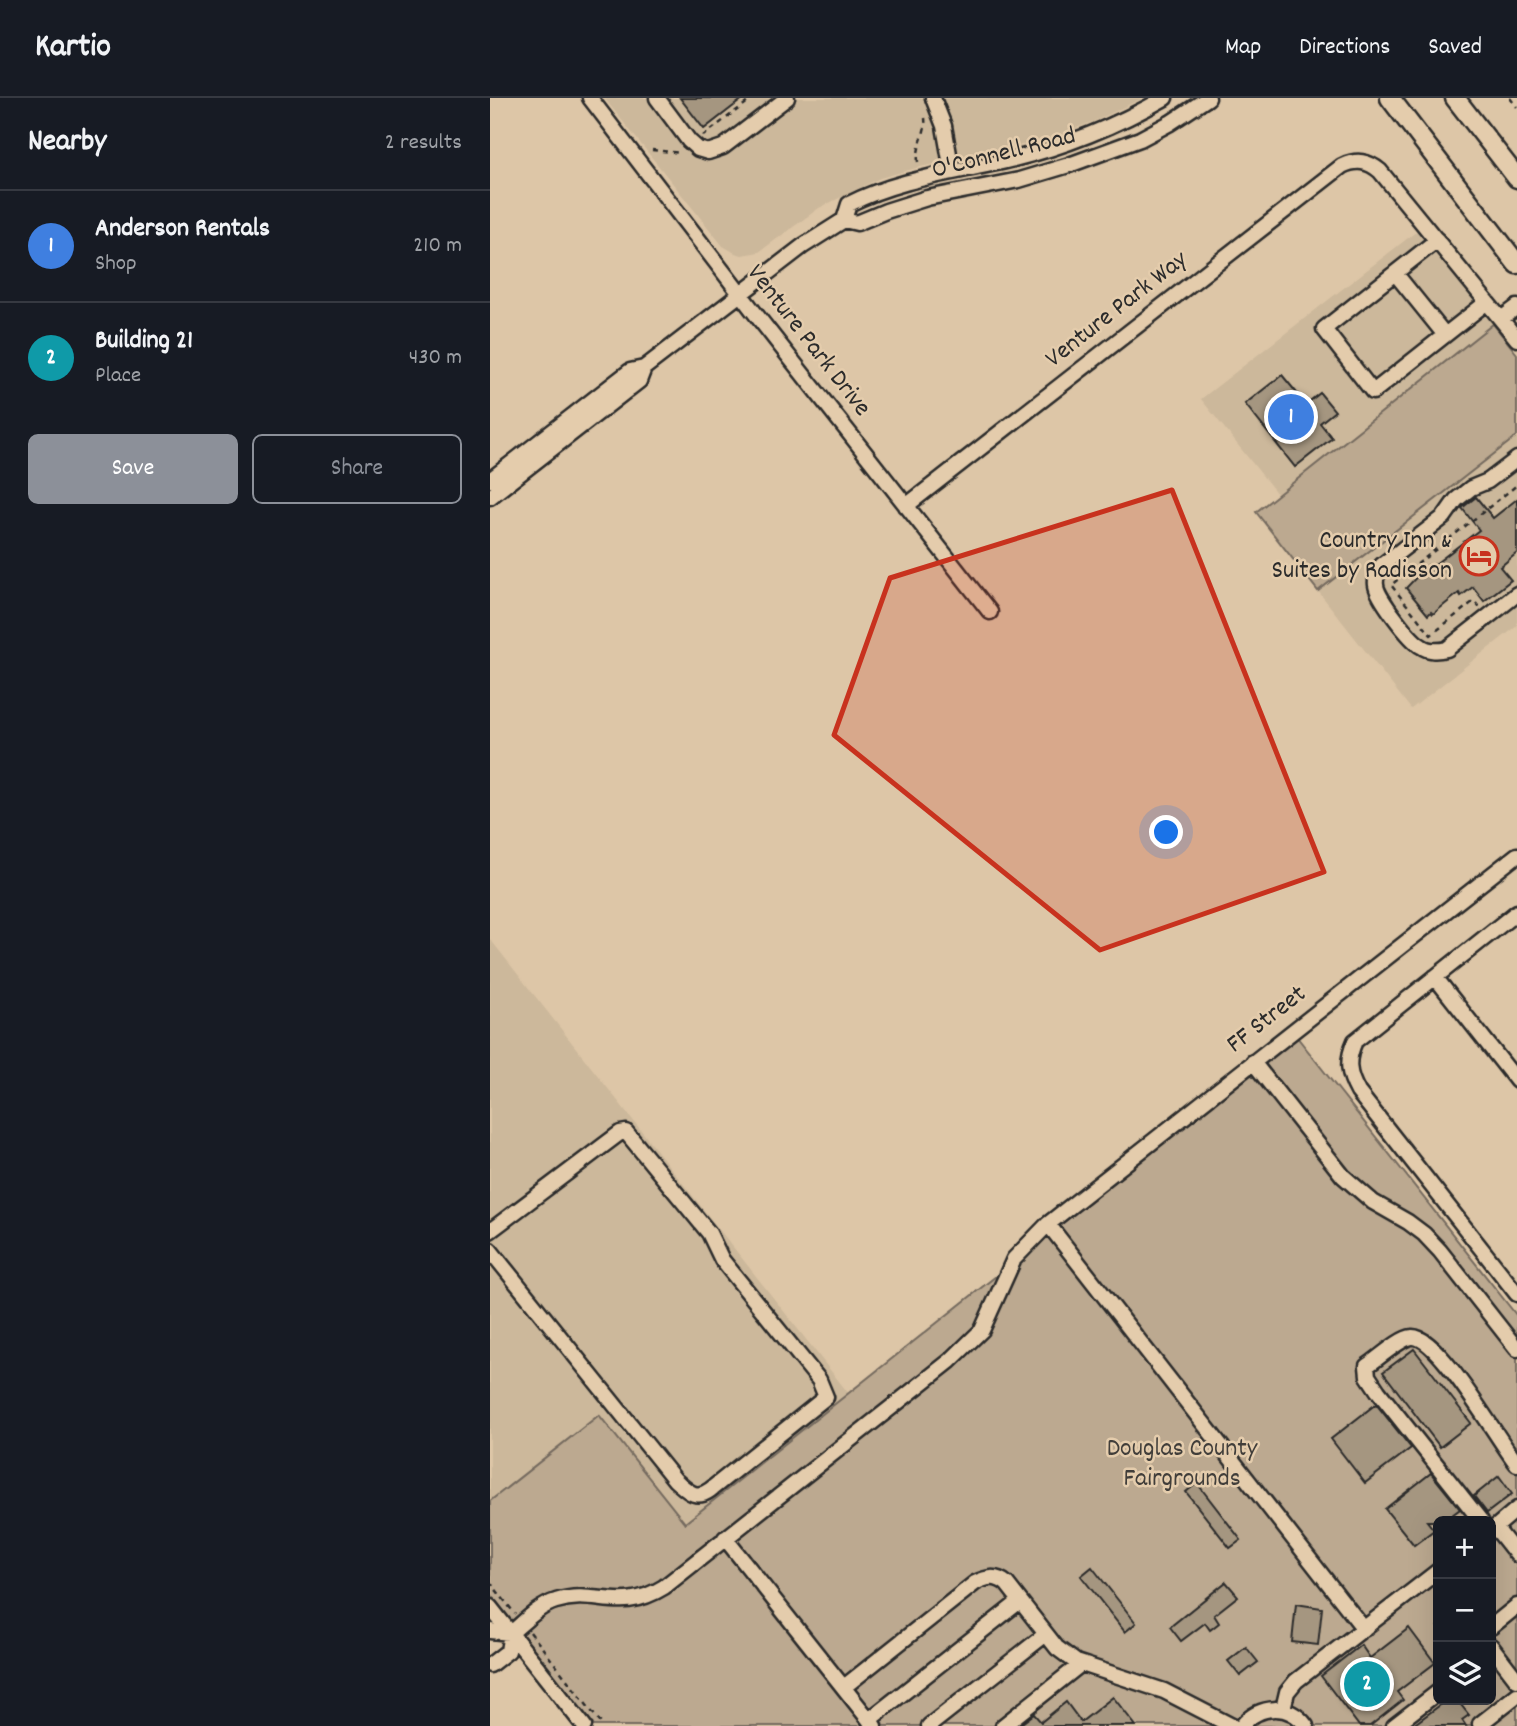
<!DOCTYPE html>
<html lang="en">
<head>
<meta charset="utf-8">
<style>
	:root { --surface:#171b24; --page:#242831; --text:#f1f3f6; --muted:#9ea1a6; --line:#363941; --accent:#8c9099 }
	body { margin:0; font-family:Dekko,sans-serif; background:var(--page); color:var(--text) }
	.controls { position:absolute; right:21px; bottom:21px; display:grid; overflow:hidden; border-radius:10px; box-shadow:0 7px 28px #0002 }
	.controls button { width:63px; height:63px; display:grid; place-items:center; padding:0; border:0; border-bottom:2px solid var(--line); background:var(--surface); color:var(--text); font:35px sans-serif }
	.you { position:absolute; left:677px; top:735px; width:24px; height:24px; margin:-18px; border:5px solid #fff; border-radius:50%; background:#1a73e8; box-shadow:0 0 0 10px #1a73e833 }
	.badge { display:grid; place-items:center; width:46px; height:46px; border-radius:50%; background:var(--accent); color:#fff; font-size:23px; font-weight:700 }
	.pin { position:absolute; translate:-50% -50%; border:4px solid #fff; box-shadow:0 2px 7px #0006 }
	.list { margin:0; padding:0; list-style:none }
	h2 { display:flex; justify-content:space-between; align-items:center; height:91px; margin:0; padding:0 28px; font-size:30px }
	h2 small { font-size:23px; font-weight:400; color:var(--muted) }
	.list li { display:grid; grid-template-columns:46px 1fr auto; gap:21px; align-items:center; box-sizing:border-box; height:112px; padding:0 28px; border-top:2px solid var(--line) }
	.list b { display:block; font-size:26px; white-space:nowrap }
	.list p { margin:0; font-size:23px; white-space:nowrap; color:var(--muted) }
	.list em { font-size:23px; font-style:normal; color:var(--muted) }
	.actions { display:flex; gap:14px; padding:21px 28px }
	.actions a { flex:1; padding:16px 0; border:2px solid var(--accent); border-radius:10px; text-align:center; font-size:24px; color:var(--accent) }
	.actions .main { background:var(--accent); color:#fff }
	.icon { flex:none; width:38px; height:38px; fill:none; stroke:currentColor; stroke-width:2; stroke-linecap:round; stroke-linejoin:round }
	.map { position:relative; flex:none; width:1027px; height:1628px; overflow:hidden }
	header { display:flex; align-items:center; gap:42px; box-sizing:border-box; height:98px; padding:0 35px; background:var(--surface); border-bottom:2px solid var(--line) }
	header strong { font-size:33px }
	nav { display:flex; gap:38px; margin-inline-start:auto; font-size:24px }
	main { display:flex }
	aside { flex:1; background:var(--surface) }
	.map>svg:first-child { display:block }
	.built { fill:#ccb89b }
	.green { fill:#bca990; stroke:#746a5e; stroke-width:2; fill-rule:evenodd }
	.building { fill:#a59680; stroke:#2b2b2b; stroke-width:2 }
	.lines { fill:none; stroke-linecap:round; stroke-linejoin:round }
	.minor-casing { stroke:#2b2b2b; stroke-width:19 }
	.major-casing { stroke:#2b2b2b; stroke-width:23 }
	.path { stroke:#2b2b2b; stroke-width:2.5; stroke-dasharray:5 5; stroke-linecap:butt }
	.minor { stroke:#e4ccac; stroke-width:14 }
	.major { stroke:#e4ccac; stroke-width:18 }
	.marked { fill:#c8321e; fill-opacity:0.2; stroke:#c8321e; stroke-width:5; stroke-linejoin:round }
	.labels { text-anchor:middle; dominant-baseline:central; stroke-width:5; stroke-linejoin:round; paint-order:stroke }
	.street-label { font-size:26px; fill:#2b2b2b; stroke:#e4ccac }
	.poi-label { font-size:26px; fill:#2b2b2b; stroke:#e4ccac; text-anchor:end }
	.park-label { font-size:26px; fill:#413e3a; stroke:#e4ccac }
</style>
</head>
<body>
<header>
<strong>Kartio</strong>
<nav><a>Map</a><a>Directions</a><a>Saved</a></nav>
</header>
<main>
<aside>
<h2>Nearby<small>2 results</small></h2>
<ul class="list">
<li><span class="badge" style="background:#3f7fe0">1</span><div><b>Anderson Rentals</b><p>Shop</p></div><em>210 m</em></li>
<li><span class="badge" style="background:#0f9aa8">2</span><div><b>Building 21</b><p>Place</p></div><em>430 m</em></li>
</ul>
<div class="actions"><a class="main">Save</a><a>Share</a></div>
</aside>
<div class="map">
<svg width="1027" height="1628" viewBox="0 0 1027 1628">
	<rect width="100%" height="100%" fill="#ddc6a7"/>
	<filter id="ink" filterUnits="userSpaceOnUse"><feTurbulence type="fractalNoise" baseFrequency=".0143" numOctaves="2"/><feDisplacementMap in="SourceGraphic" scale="14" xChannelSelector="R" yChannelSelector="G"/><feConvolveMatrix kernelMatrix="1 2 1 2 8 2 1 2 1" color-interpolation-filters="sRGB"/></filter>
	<g filter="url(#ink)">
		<path class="built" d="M114,0H653L605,23L567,37L511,53L430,69L390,80L329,110L269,154L252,157L245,155L233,148Z
			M927,133L1003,226L788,397L711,301Z
			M1027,338V528L921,611L828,493Z
			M0,841L359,1296L194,1425L109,1317L0,1403Z"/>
		<path class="green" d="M1003,226L1027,256V338L828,493L766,414Z
			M807,939L1027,1218V1628H104L0,1496V1403L109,1317L195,1425ZM948,1423H1001V1602H948Z"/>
		<path class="building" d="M190,0H254L214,31Z
			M792,277L816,306L830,295L845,313L830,325L842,340L805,369L755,306Z
			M986,399L1003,420L1027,401V455L1010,469L1021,482L994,503L983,489L971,498L969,495L943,516L941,514L938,517L916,490L938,467L940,470L989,432L972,410Z
			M924,1251L981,1325L950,1349L893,1274Z
			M886,1306L921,1350L875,1385L841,1341Z
			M941,1375L970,1411L954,1423H937L944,1432L924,1447L895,1411Z
			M1009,1378L1022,1396L997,1415L984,1398Z
			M707,1385L751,1442L740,1450L696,1394Z
			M602,1469L646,1525L635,1534L591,1478Z
			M736,1484L748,1498L724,1517L729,1525L720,1532L715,1525L691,1543L680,1529Z
			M806,1506L832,1510L828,1547L802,1544Z
			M919,1530L945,1565L907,1594L913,1602L880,1628H869L831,1578L871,1547L880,1560Z
			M756,1549L768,1564L750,1578L738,1563Z
			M623,1599L646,1628H528L544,1616L551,1624L576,1604L591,1624Z
			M957,1602H967L979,1617L972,1622L976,1628H922Z"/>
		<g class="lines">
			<defs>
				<path id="minor" d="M100,0L271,223L500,514
					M167,0L199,43L208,51L218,54L233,49L297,0
					M443,0L454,28L462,73
					M354,122L359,106C410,80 465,75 520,62C574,49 626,28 675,0
					M947,142L834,231L883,294L997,204
					M905,175L955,237
					M1011,221L1027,209
					M1027,361L998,383L981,390L966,402L954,419L892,467C888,473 885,480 886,487C887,499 920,542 931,548C939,554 948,553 957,551L1027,496
					M0,382L140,273L154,270L313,148L354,122L367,125L396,113L437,100L529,82L579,67L650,41L680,25L718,0
					M0,399L149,283L154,270
					M416,408L852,68C867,61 878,63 890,73L1027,241
					M1027,814L865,943C856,963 858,976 868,994L1027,1196
					M945,879L1027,983
					M763,964L853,1078L883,1104L918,1124L934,1136L950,1153L1027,1251
					M558,1126L874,1531
					M0,1133L130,1035L136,1034L219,1135L232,1162L329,1282L336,1299L220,1392C205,1403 197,1392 185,1382L0,1152
					M991,1423L888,1293L878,1278L877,1268C888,1261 910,1240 922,1239C948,1236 1009,1344 1027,1366
					M1005,1429L1027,1457
					M1001,1433L1027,1411
					M235,1440L384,1628
					M0,1509L94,1628
					M1001,1529L1027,1508
					M0,1533L21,1535
					M1001,1548L1027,1582
					M0,1567L18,1553L21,1535C34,1524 49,1508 66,1503C106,1490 129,1517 174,1489L460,1263L492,1232L524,1161L558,1126L1027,757
					M354,1589L485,1485C497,1479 506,1477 517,1486L567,1550L586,1564L674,1593L742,1628
					M793,1611L797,1594L806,1583L948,1473
					M379,1622L530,1503
					M990,1626L1027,1597
					M439,1628L556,1536
					M513,1628L591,1566
					M752,1628C769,1606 800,1605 816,1628
					M904,1628L948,1594"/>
				<path id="major" d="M900,0L1027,166
					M965,0L1027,80"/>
			</defs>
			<use href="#minor" class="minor-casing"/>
			<use href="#major" class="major-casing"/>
			<path class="path" d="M1020,0L1027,9
				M213,38L263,0
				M162,52L191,55
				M428,64C426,47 437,35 435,20
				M989,509L984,503L941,537L901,487L1027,387
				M0,1484L25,1516
				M40,1534L113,1628"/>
			<use href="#minor" class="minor"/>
			<use href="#major" class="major"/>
		</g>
	</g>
	<path class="marked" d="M682,392L834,774L610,852L344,637L400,480Z"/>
	<defs>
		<symbol id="hotel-ring" viewBox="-11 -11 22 22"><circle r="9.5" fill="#e4ccac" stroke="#c8321e" stroke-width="1.5"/><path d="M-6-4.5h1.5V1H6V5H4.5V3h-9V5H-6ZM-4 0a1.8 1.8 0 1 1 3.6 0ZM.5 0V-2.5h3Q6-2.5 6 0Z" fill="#c8321e"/></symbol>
	</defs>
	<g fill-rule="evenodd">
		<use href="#hotel-ring" x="967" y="436" width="44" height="44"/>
	</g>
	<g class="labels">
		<g class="street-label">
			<text transform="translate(514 56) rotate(-14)">O'Connell Road</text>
			<text transform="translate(627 212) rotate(-38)">Venture Park Way</text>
			<text transform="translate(318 243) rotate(52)">Venture Park Drive</text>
			<text transform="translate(777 922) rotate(-38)">FF Street</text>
		</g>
		<g class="poi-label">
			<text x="962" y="443">Country Inn &amp;<tspan x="962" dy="30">Suites by Radisson</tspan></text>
		</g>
		<g class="park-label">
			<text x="692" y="1351">Douglas County<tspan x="692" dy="30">Fairgrounds</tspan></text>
		</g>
	</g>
</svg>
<div class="controls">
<button>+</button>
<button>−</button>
<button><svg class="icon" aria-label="layers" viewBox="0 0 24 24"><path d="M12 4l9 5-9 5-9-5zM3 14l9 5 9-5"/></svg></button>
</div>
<div class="you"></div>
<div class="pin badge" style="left:801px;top:319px;background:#3f7fe0">1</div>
<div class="pin badge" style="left:877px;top:1586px;background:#0f9aa8">2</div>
</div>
</main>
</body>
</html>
